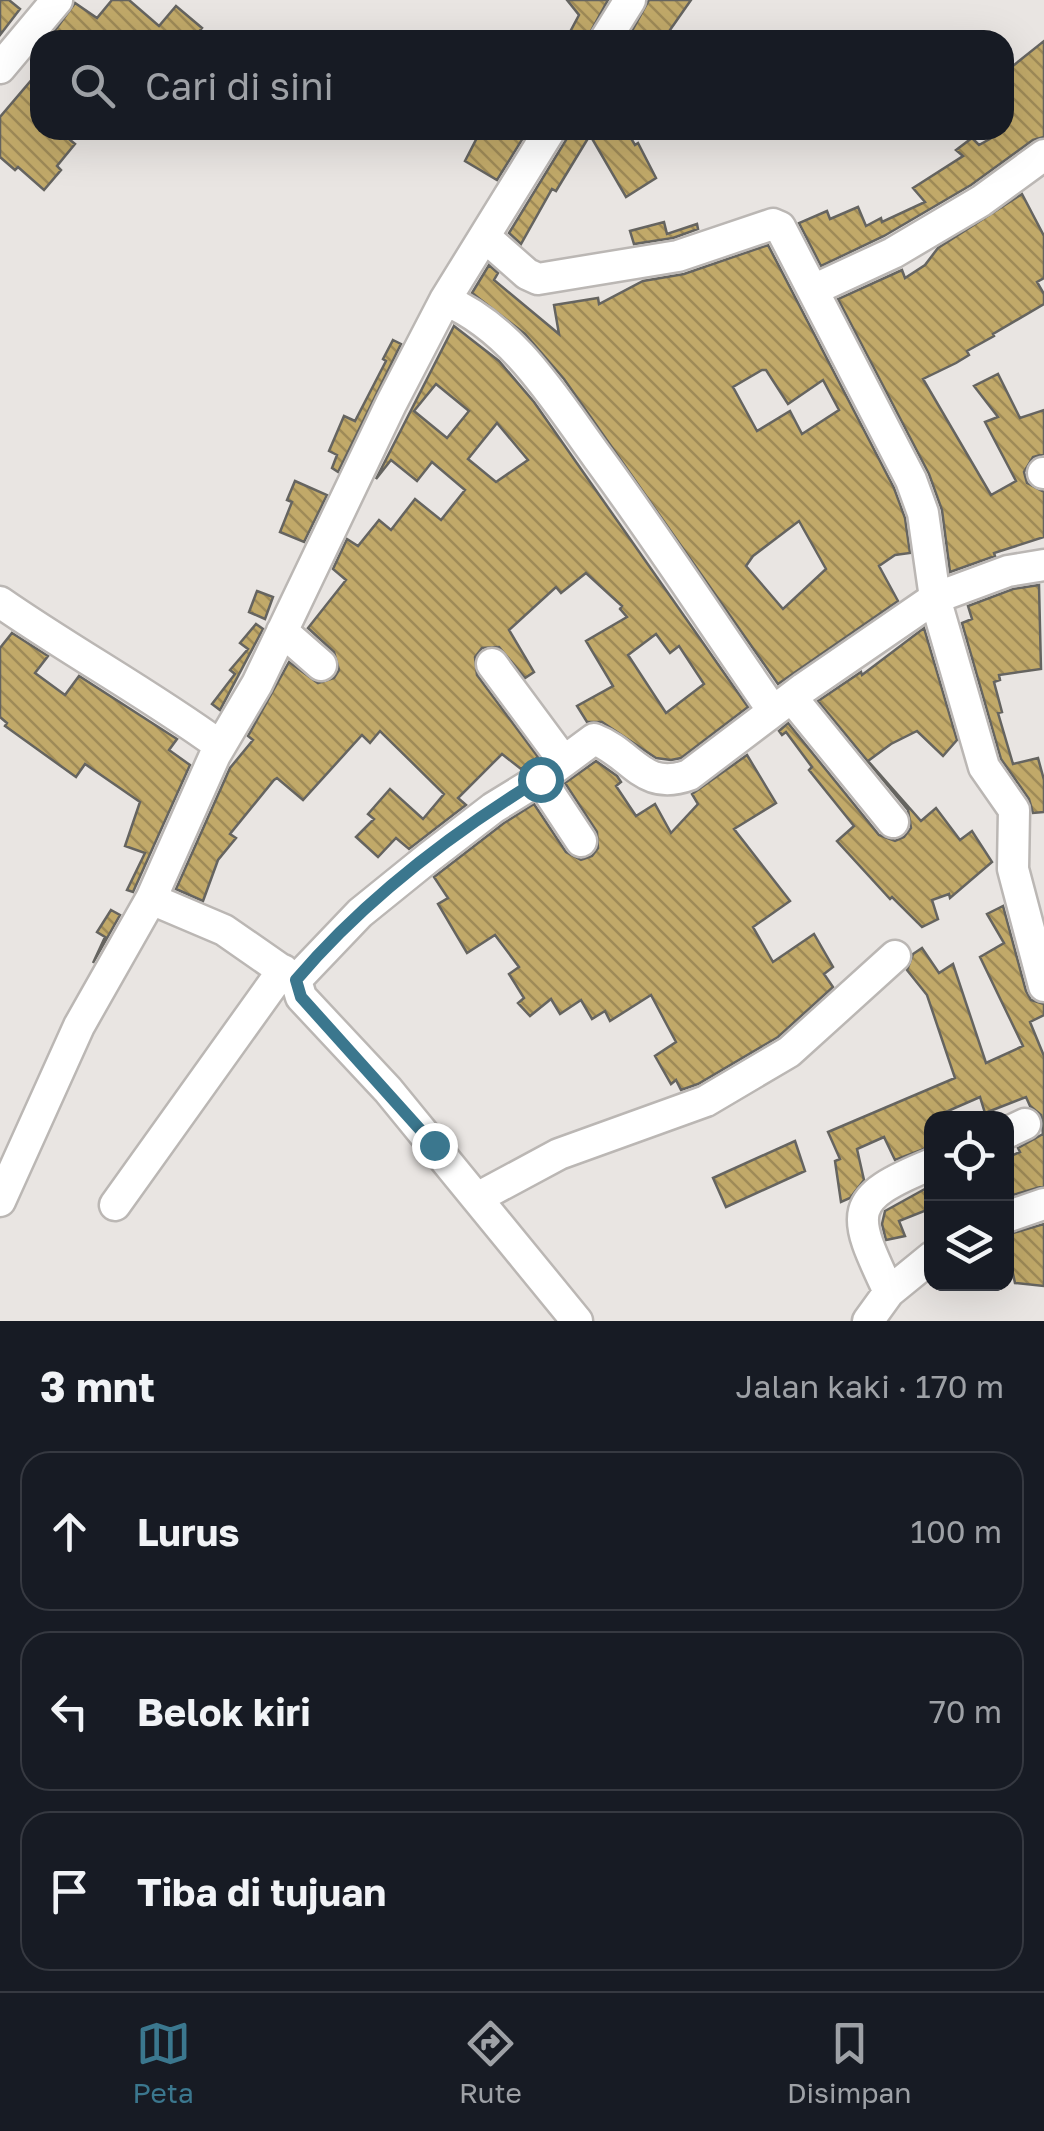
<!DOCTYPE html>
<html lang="id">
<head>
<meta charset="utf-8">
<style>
	:root { --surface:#171b24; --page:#242831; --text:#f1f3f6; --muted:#9ea1a6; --line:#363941; --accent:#3b778e }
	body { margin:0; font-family:"Golos Text",sans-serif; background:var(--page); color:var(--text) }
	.controls { position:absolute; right:30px; bottom:30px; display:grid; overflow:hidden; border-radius:20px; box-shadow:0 10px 40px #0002 }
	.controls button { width:90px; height:90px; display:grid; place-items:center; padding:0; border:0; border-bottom:2px solid var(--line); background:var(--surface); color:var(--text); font:50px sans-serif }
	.stop { position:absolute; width:30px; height:30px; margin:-22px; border:8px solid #3b778e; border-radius:50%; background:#fff }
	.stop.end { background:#3b778e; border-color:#fff; box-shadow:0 2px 10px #0008 }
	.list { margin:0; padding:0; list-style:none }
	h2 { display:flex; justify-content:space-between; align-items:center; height:130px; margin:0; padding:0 40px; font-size:42px }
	h2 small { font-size:32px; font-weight:400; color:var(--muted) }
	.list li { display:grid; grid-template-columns:65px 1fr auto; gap:30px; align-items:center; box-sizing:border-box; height:160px; margin:0 20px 20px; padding:0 20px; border:2px solid var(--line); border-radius:30px }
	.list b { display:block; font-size:38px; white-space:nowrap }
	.list em { font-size:32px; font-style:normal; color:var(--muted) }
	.icon { flex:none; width:55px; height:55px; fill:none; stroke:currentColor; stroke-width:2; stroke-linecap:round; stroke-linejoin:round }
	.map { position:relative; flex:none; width:1044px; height:1321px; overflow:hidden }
	.search { position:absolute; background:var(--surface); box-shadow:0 10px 40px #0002; left:30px; right:30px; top:30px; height:110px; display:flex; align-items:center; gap:25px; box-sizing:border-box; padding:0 35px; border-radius:30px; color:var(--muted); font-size:38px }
	.sheet { height:670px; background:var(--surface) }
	nav { display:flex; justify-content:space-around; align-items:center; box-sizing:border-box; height:140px; border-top:2px solid var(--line); background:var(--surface); font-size:28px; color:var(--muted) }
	nav a { display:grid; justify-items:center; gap:5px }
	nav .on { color:var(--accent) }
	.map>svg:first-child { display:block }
	.building { fill:url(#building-back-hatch); stroke:#656460; stroke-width:2.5; fill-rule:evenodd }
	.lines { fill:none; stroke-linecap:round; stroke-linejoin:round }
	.minor-casing { stroke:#bbb7b4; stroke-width:35 }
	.minor { stroke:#fff; stroke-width:30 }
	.route { stroke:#3b778e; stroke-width:12 }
</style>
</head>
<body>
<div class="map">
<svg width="1044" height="1321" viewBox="0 0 1044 1321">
	<defs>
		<pattern id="building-back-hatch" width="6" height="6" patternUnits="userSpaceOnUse" patternTransform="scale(2.5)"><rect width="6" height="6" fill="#c1a969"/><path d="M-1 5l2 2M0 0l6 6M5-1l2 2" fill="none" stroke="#9e8a57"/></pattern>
	</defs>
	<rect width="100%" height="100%" fill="#e9e5e2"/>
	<path class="building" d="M0,0H9L20,9L0,35Z
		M112,0H129L159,26L176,6L202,28L192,40H56L51,36L75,3L97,18Z
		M567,0H608L586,40L570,32L579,15Z
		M649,0H691L663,40H627Z
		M1044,41V137L1033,140L971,185L884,236L821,266L799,223L827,211L830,219L858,207L866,226L881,218L882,222L925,202L913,188L963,156L956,150L972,138L979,145L1004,131V73Z
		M40,70V130H58L75,144L57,166L61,170L44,190L18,167L15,170L0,157V117Z
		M481,130H528L497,180L465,161Z
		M569,130H626L635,145L638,143L656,178L626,197L590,135L556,191L552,189L521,244L509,233L566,140Z
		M1022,194L1044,236V278L1037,282L1044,294V304L993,334L994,336L967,351L969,355L956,363L923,379L991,495L1016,481L985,422L998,417L974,386L998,374L1020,418L1044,410V454L1033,457L1024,472L1027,483L1044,492V537L994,553L995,556L950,572L942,510L929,474L838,299L902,270L905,278L925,265L938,248Z
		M664,222L667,234L697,224L698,229L673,238L634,244L630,231Z
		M768,245L894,488L905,518L910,553L895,555L879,566L898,601L778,684L564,379L525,334L472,293L489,265L498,273L494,280L559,334L554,305L598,298L599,304L643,281L684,274ZM762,370H766L788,404L823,380L839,410L802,434L790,411L757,431L733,387ZM799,521L826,569L783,609L746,566L753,556Z
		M454,326L499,361L534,402L748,707L681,758L671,760L656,758L602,722H587L577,706L613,686L586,641L627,617L620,609L622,606L586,573L561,593L556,587L509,630L534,672L525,678L499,647L482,648L475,657L477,675L538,757L521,769L502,754L458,798L466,805L409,849L396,838L378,857L356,837L374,819L368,814L390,789L423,819L444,794L380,731L370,743L362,735L303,800L277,778L274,780L230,834L236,838L218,860L203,901L176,889L230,768L253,740L248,736L289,662L318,683L334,678L339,670L334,652L308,628L346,580L333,569L347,539L358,546L379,520L391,530L415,499L441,520L465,490L432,462L417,481L391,460L376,479ZM436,384L469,411L447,438L414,411ZM497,423L528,460L496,482L468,459ZM656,634L670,653L679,646L704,684L666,713L628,655Z
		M393,340L401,344L338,472L332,468L337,455L329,451L344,416L355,421L386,361L383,359Z
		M295,481L327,495L304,542L280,532L292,502L287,500Z
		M1039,585L1041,669L999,675L1000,680L994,682L1002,712L998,713L1013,764L1038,758L1044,780V812L1033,813L1029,799L1001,759L962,623L972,619L968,606L1013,589Z
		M257,591L273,597L265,619L249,612Z
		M256,624L263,629L220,710L212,704L235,674L230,670L248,649L240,643Z
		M924,628L957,740L943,756L917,731L891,744L868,761L921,821L936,808L960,840L972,831L992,862L950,898L949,894L932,900L938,919L922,927L892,897L890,899L837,841L854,826L809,770L812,767L786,732L782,735L779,731L788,723L879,835L895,841L904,837L911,828L908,810L818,701L861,672L862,675Z
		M12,633L48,656L35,673L65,695L79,676L177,739L169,750L190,765L133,892L127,890L145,853L125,846L140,802L85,764L76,777L5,726L7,723L0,717V648Z
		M747,755L776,803L734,829L790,901L753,927L773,962L814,934L833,967L824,974L833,987L778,1037L698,1084L681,1090L676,1080L671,1084L655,1056L676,1042L651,995L610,1021L605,1011L592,1019L581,1000L560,1014L551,999L530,1016L518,1003L524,998L509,974L519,967L495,935L467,953L438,904L448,898L434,877L504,823L534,804L566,852L581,860L592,856L598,848L597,832L565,783L596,761L617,776L621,782L616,786L636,816L655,804L671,833L698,804L692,794Z
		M1003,906L1026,991L1031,1000L1044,1004V1015L1030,1022L1044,1056V1186L1006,1197V1158L1020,1152L1018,1148L1043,1134L1041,1115L1030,1106L1026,1097L985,1113L980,1097L941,1114L944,1118H932V1146L895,1160L884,1137L857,1149L864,1180L850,1198L841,1202L835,1161L840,1159L828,1132L955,1078L927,995L907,970L913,954L922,948L939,973L953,964L986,1063L1023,1046L980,957L1004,943L987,914Z
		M111,910L120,915L93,963L105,937L97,932Z
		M795,1141L805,1171L726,1207L713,1178Z
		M932,1185V1208L899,1221L905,1236L886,1240L882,1224L885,1211Z
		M1044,1224V1286L1015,1283L1009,1255H1006V1235Z"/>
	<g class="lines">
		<defs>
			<path id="minor" d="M605,40L630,0
				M0,68L57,0
				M485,237L527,274L538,279L678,256L773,224L780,227L911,480L923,513L935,598L984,767L1014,810L1013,869L1044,986
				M813,290L893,253L981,201L1044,155
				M445,300C514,329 556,401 598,458C659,541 715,627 773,711
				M1043,473H1044
				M0,602C72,652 149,694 219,745
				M282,631L321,665
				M492,664L563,760
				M792,698L893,822
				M540,779L581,841
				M151,899L224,930L296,980
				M1006,1133L1025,1124
				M479,1197L559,1154L706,1101L789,1052L895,956
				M0,1201L79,1026L151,899L215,755L257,684L391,404L445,300L550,130
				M115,1205L283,970
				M1006,1217L1044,1204
				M889,1292C851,1212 846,1199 932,1164
				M577,1321L388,1090L301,997L296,980L360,913L428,858L493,808L540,779L594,739C633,754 642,792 689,775L804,688L935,598L1008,571L1044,565
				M868,1321L889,1292L932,1257"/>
		</defs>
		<use href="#minor" class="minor-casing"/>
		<use href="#minor" class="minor"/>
	</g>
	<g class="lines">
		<path class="route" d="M434,1145L301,997L296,980C364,900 452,833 540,779"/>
	</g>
</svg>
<div class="controls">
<button><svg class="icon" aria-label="locate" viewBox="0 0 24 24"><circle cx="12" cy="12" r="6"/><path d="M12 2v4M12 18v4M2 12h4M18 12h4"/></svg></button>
<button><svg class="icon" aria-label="layers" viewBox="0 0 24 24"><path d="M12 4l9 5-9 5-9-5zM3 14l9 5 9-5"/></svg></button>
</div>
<div class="stop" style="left:540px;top:779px"></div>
<div class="stop end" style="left:434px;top:1145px"></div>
<div class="search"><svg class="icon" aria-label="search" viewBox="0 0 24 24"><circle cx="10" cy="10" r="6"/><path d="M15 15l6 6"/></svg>Cari di sini</div>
</div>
<section class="sheet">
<h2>3 mnt<small>Jalan kaki · 170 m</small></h2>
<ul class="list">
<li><svg class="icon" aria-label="ahead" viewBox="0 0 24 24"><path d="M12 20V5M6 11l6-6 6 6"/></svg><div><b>Lurus</b></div><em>100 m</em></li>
<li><svg class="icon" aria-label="left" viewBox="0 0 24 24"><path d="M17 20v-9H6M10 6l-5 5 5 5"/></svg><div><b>Belok kiri</b></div><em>70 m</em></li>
<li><svg class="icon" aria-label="arrive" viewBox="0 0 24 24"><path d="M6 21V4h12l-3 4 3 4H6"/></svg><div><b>Tiba di tujuan</b></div></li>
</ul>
</section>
<nav>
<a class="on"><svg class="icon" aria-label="map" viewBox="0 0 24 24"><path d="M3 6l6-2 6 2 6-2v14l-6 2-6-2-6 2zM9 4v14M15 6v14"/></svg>Peta</a>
<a><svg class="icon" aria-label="directions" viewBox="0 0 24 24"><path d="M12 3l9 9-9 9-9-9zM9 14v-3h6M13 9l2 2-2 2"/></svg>Rute</a>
<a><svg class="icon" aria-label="saved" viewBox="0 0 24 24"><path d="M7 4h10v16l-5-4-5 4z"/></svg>Disimpan</a>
</nav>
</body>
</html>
